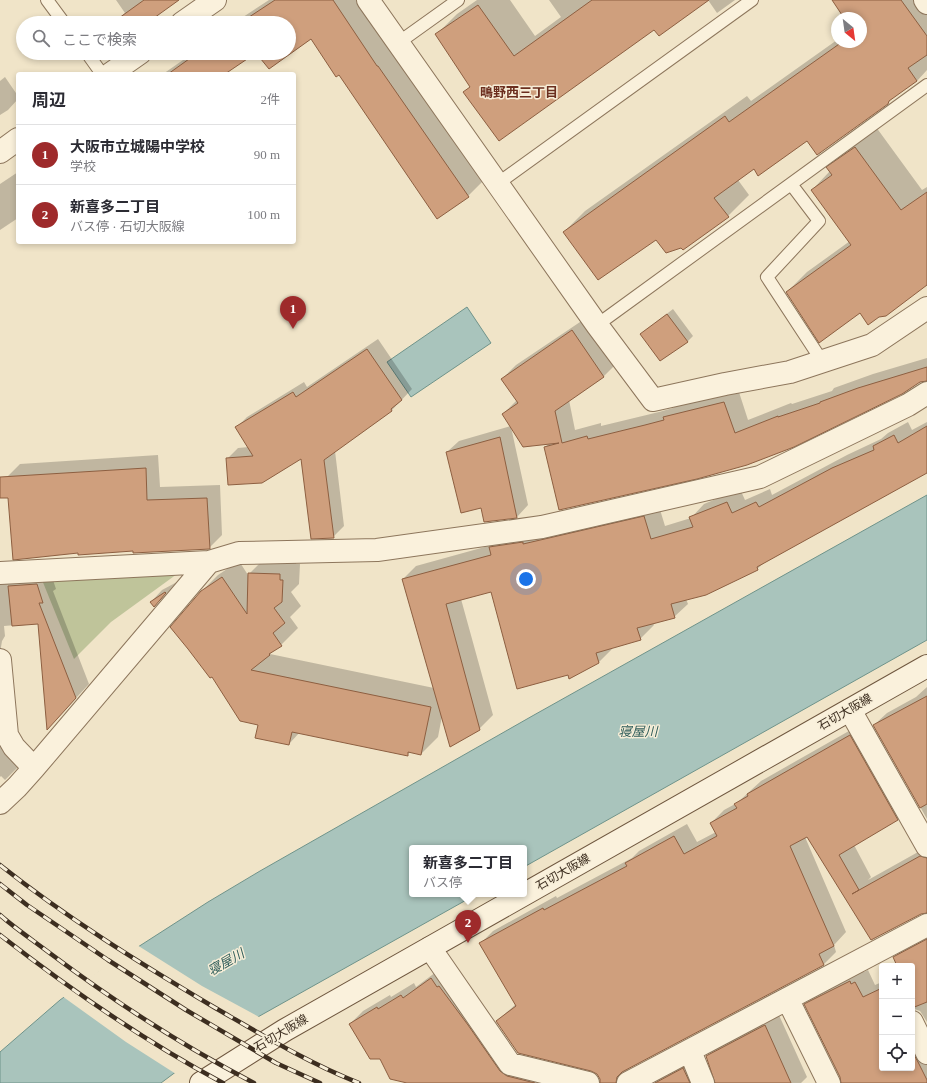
<!DOCTYPE html>
<html lang="ja">
<head>
<meta charset="utf-8">
<style>
	:root { --surface:#fff; --page:#f7f7f7; --text:#2b2b33; --muted:#7c7c81; --line:#e1e1e2; --accent:#9e2a2b }
	body { margin:0; font-family:"Times New Roman","Noto Sans JP",serif; background:var(--page); color:var(--text) }
	.controls { position:absolute; right:12px; bottom:12px; display:grid; overflow:hidden; border-radius:4px; box-shadow:0 2px 6px #0003 }
	.controls button { width:36px; height:36px; display:grid; place-items:center; padding:0; border:0; border-bottom:1px solid var(--line); background:var(--surface); color:var(--text); font:20px sans-serif }
	.compass { position:absolute; left:831px; top:12px; width:36px; height:36px; border-radius:50%; background:var(--surface); box-shadow:0 2px 6px #0003; rotate:151deg }
	.you { position:absolute; left:526px; top:579px; width:14px; height:14px; margin:-10px; border:3px solid #fff; border-radius:50%; background:#1a73e8; box-shadow:0 0 0 6px #1a73e833 }
	.badge { display:grid; place-items:center; width:26px; height:26px; border-radius:50%; background:var(--accent); color:#fff; font-size:13px; font-weight:700 }
	.pin { position:absolute; translate:-50% -33px; filter:drop-shadow(0 1px 2px #0008) }
	.pin::after { content:''; position:absolute; top:21px; width:14px; height:12px; background:inherit; clip-path:polygon(0 0,100% 0,50% 100%) }
	.popup { position:absolute; left:409px; top:845px; width:118px; height:52px; box-sizing:border-box; display:grid; place-content:center; border-radius:4px; background:var(--surface); filter:drop-shadow(0 1px 3px #0005); font-size:13px; white-space:nowrap; color:var(--muted) }
	.popup b { font-size:15px; color:var(--text) }
	.popup::after { content:''; position:absolute; left:50%; top:100%; margin-left:-8px; border:8px solid transparent; border-top-color:var(--surface) }
	.list { margin:0; padding:0; list-style:none }
	h2 { display:flex; justify-content:space-between; align-items:center; height:52px; margin:0; padding:0 16px; font-size:17px }
	h2 small { font-size:13px; font-weight:400; color:var(--muted) }
	.list li { display:grid; grid-template-columns:26px 1fr auto; gap:12px; align-items:center; box-sizing:border-box; height:60px; padding:0 16px; border-top:1px solid var(--line) }
	.list b { display:block; font-size:15px; white-space:nowrap }
	.list p { margin:0; font-size:13px; white-space:nowrap; color:var(--muted) }
	.list em { font-size:13px; font-style:normal; color:var(--muted) }
	.icon { flex:none; width:22px; height:22px; fill:none; stroke:currentColor; stroke-width:2; stroke-linecap:round; stroke-linejoin:round }
	.map { position:relative; flex:none; width:927px; height:1083px; overflow:hidden }
	.search { position:absolute; background:var(--surface); box-shadow:0 2px 6px #0003; left:16px; top:16px; width:280px; height:44px; display:flex; align-items:center; gap:10px; box-sizing:border-box; padding:0 14px; border-radius:22px; color:var(--muted); font-size:15px }
	.panel { position:absolute; background:var(--surface); box-shadow:0 2px 6px #0003; left:16px; top:72px; width:280px; height:172px; border-radius:4px }
	.map>svg:first-child { display:block }
	.cemetery { fill:#bfc49a }
	.water { fill:#a9c4bc; stroke:#6f938a }
	.pier { fill:#f0e4c8 }
	.shadow { fill:#0003 }
	.building { fill:#cf9f7d; stroke:#8d5f41 }
	.lines { fill:none; stroke-linecap:round; stroke-linejoin:round }
	.lane-casing { stroke:#8d765c; stroke-width:14 }
	.street-casing { stroke:#8d765c; stroke-width:24 }
	.secondary-casing { stroke:#6f573f; stroke-width:24 }
	.lane { stroke:#faf1dc; stroke-width:12 }
	.street { stroke:#faf1dc; stroke-width:22 }
	.secondary { stroke:#faf1dc; stroke-width:22 }
	.rail-casing { stroke:#3d2e20; stroke-width:4.5 }
	.rail { stroke:#f7eed8; stroke-width:3; stroke-dasharray:9; stroke-linecap:butt }
	.labels { text-anchor:middle; dominant-baseline:central; stroke-width:3; stroke-linejoin:round; paint-order:stroke }
	.street-label { font-size:12px; fill:#3d2e20; stroke:#f7eed8 }
	.neighbourhood-label { font-size:13px; font-weight:bold; fill:#6b2e1e; stroke:#f7eed8 }
	.water-label { font-size:13px; font-style:italic; fill:#2f5d5a; stroke:#f7eed8 }
</style>
</head>
<body>
<div class="map">
<svg width="927" height="1083" viewBox="0 0 927 1083">
	<rect width="100%" height="100%" fill="#f0e4c8"/>
	<path class="cemetery" d="M177,574L111,622L74,659L40,575Z"/>
	<path class="water" d="M467,307L491,343L411,397L387,362Z
		M927,495V640L524,867V848H412V894H477L256,1018L181,1068L161,1083H0V1052L60,1000L99,972L208,902L260,871L534,715Z"/>
	<path class="pier" d="M137,945L202,986L261,1018L176,1074L126,1042L62,996Z"/>
	<path class="shadow" d="M116,0H177L145,23H127L122,16L125,13Z
		M269,0H358L483,181L468,196L339,74L312,38L269,68L258,53H289V23H234Z
		M477,0H510L535,36L561,17L549,0H707L654,28L465,92L471,86L436,35L457,14Z
		M708,0H735L717,13Z
		M833,0H927V70L917,81L895,95L887,104L807,140L754,168L738,180L749,195L728,216L681,247L656,238L564,232L585,211L747,96L751,101L837,40V42H861V18H845Z
		M193,53H255L223,74H163Z
		M5,77L18,96V99L8,110L0,115V81Z
		M876,127L922,190L927,187V284L861,312L787,292L807,272L850,241L812,190L830,171L828,168L848,147Z
		M18,172V218L0,230V184Z
		M673,309L693,336L687,342L641,334Z
		M586,318L617,363L604,376L569,400L575,430L601,423V426L659,412L673,408L678,404L738,389L748,420L791,403L792,404L832,391L834,388L873,374L927,358V380L920,382L793,446L545,447L550,443L511,427L528,505L517,517L485,521L482,507L447,452L459,441L511,426L503,414L517,400L502,379L516,365Z
		M378,339L412,389L392,410L335,451L344,526L333,537L302,458L227,459L238,448L249,447L237,427L247,417L304,382L307,387Z
		M908,422L912,430L927,422V469L765,562L757,569L686,599L688,604L674,617L653,623L654,625L640,639L611,647L612,649L598,663L569,674L492,591L461,599L493,715L479,729L442,716L438,737L421,754L411,751L407,755L300,732L289,744L259,724L201,592L218,575L239,561L248,575L266,557L297,558L296,564H300L299,584L291,592L301,606L290,617L298,628L281,645L270,654L434,688L403,579L416,566L492,545L504,534L658,503L665,526L691,518L704,504L740,489L745,500L770,489L772,495L847,455L881,439L888,433Z
		M158,455L160,487L220,485L222,535L209,548L134,550L7,477L20,464Z
		M0,568L50,571L56,589L53,591L89,684L48,728L39,623L4,626L5,636L2,641L1,647L8,722L19,766L5,780L1,776L0,777Z
		M177,582L166,594L154,606L151,602L162,590Z
		M927,687V819L874,725L887,713L916,697Z
		M863,723L910,807L897,819L854,845L871,877L868,880L927,847V912L921,913L872,939L807,836L805,837L846,932L834,945L836,952L824,964L628,1069L630,1076L641,1083H411L381,1058L350,1024L363,1011L390,995L391,997L414,983L416,987L444,966L512,1058L601,1083V1080L598,1074L497,1021L516,1004L481,943L493,931L556,896L557,898L632,858L639,851L687,824L697,842L716,832L711,823L724,810L737,803L761,781Z
		M927,934V1022L920,1011L912,1008L913,1014L927,1043V1083H842L841,1077L805,1004L818,992L863,969L864,972L868,970L875,985L882,982V1068H912V966H898L894,957L907,945Z
		M778,1013L807,1077L801,1083H642L696,1056L708,1080L716,1083L707,1056L720,1044Z"/>
	<path class="building" d="M144,0H179L147,23H112Z
		M275,0H333L377,66H378L469,197L437,219L339,75L336,77L311,39L269,69L256,53L225,74H168L189,59L188,58L195,53H289V23H240Z
		M592,0H709L659,36L654,30L499,141L463,92L470,87L435,34L478,5L514,56Z
		M832,0H901L927,36V55L908,68L917,81L889,101L888,104L817,155L807,141L758,176L754,169L714,198L729,217L683,250L681,248L666,253L656,240L598,280L563,232L725,116L729,122L842,42H861V18H844Z
		M855,147L901,210L927,192V285L886,316L879,317L868,325L860,313L819,343L786,292L851,245L811,190L832,175L826,167Z
		M667,314L688,342L660,361L640,334Z
		M572,330L604,377L555,411L562,443L587,436L588,439L645,425L664,420L663,417L724,402L735,433L778,416V417L820,403V402L858,388L927,367V381L920,382L902,394L794,447L747,465L697,479L559,510L544,447L559,443L523,447L502,414L518,403L501,379Z
		M367,349L402,400L391,409L392,411L324,460L334,538L311,539L301,459L262,483L228,485L226,458L253,456L235,427L293,392L296,397Z
		M927,426V473L757,567L758,570L706,595L671,604L675,618L637,628L641,640L596,653L599,663L569,679L568,675L517,689L491,592L446,604L480,730L450,747L402,579L491,555L489,547L523,542V544L644,516L651,539L693,527L689,517L727,502L732,513L756,502L759,507L832,468L874,450L873,446L894,435L898,443Z
		M500,437L517,518L484,522L481,508L461,513L446,452Z
		M146,468L147,500L207,498L210,549L133,553V551L78,555V553L13,560L8,498H0V477Z
		M248,573L280,574V580H283L282,602L274,608L285,623L273,633L282,646L269,654L270,655L251,670L431,707L421,755L408,752V756L292,732L289,745L255,738L258,725L240,721L212,677L210,678L188,649L170,627L201,591L222,577L247,614Z
		M37,584L43,603H39L76,698L47,730L38,624L12,626L8,586Z
		M165,592L166,593L154,607L150,602Z
		M927,696V804L920,808L873,725Z
		M850,735L898,820L839,855L859,890L852,894L920,856L927,858V913L921,914L871,940L807,837L790,846L834,946L819,954L824,965L622,1072L617,1077L616,1083H600V1079L597,1074L591,1071L518,1053L496,1021L516,1006L479,943L543,908L544,910L627,866L625,863L674,836L684,854L717,836L710,823L737,808L734,804L748,796L747,794Z
		M927,939V1002L912,1008V966H897L893,957Z
		M431,978L437,987L439,986L468,1025L500,1071L507,1076L535,1083H407L390,1079L380,1059H370L349,1024L377,1007L378,1009L401,995L403,998Z
		M850,981L851,984L855,982L863,997L882,988V1068H912V1051L918,1062L927,1080V1083H841L840,1077L804,1004Z
		M765,1025L791,1083H715L706,1056Z
		M683,1068L690,1083H655Z"/>
	<g class="lines">
		<defs>
			<path id="lane" d="M47,0L64,23
				M398,43L458,0
				M87,53L102,74
				M497,184L752,0
				M791,184L819,221L767,277L822,361
				M597,325L927,85"/>
			<path id="street" d="M368,0L597,325L653,400L725,384L790,372L872,345L927,308
				M925,0L927,3
				M182,23L215,0
				M110,74L140,53
				M0,152L18,139
				M0,573L209,562L239,553L377,550L542,527L760,477L908,405L927,393
				M0,660L7,735L14,747L34,768
				M850,710L927,846
				M0,803L17,787L34,768L209,562
				M430,948L510,1064L588,1083
				M788,1000L829,1083
				M912,1022L927,1053
				M690,1051L703,1083
				M628,1083L927,925"/>
			<path id="secondary" d="M201,1083L285,1030L927,666"/>
		</defs>
		<use href="#lane" class="lane-casing"/>
		<use href="#street" class="street-casing"/>
		<use href="#secondary" class="secondary-casing"/>
		<use href="#lane" class="lane"/>
		<use href="#street" class="street"/>
		<use href="#secondary" class="secondary"/>
		<defs>
			<path id="rail" d="M0,865C67,918 138,962 212,1006C259,1033 308,1063 359,1083
				M0,884L27,905L108,960L186,1010L276,1063L320,1083
				M0,915C16,929 34,941 51,954C115,1002 183,1046 254,1083
				M0,935C71,990 144,1041 223,1083"/>
		</defs>
		<use href="#rail" class="rail-casing"/>
		<use href="#rail" class="rail"/>
	</g>
	<g class="labels">
		<g class="street-label">
			<text transform="translate(845 712) rotate(-30)">石切大阪線</text>
			<text transform="translate(563 872) rotate(-30)">石切大阪線</text>
			<text transform="translate(281 1033) rotate(-31)">石切大阪線</text>
		</g>
		<g class="neighbourhood-label">
			<text x="519" y="92">鴫野西三丁目</text>
		</g>
		<g class="water-label">
			<text x="638" y="731">寝屋川</text>
			<text transform="translate(226 962) rotate(-30)">寝屋川</text>
		</g>
	</g>
</svg>
<div class="controls">
<button>+</button>
<button>−</button>
<button><svg class="icon" aria-label="locate" viewBox="0 0 24 24"><circle cx="12" cy="12" r="6"/><path d="M12 2v4M12 18v4M2 12h4M18 12h4"/></svg></button>
</div>
<svg class="compass" viewBox="-18 -18 36 36"><path d="M0-13l5 13h-10z" fill="#e53935"/><path d="M0 13l5-13h-10z" fill="#7c7c81"/></svg>
<div class="you"></div>
<div class="pin badge" style="left:293px;top:329px">1</div>
<div class="pin badge" style="left:468px;top:943px">2</div>
<div class="popup"><b>新喜多二丁目</b>バス停</div>
<div class="search"><svg class="icon" aria-label="search" viewBox="0 0 24 24"><circle cx="10" cy="10" r="6"/><path d="M15 15l6 6"/></svg>ここで検索</div>
<section class="panel">
<h2>周辺<small>2件</small></h2>
<ul class="list">
<li><span class="badge">1</span><div><b>大阪市立城陽中学校</b><p>学校</p></div><em>90 m</em></li>
<li><span class="badge">2</span><div><b>新喜多二丁目</b><p>バス停 · 石切大阪線</p></div><em>100 m</em></li>
</ul>
</section>
</div>
</body>
</html>
